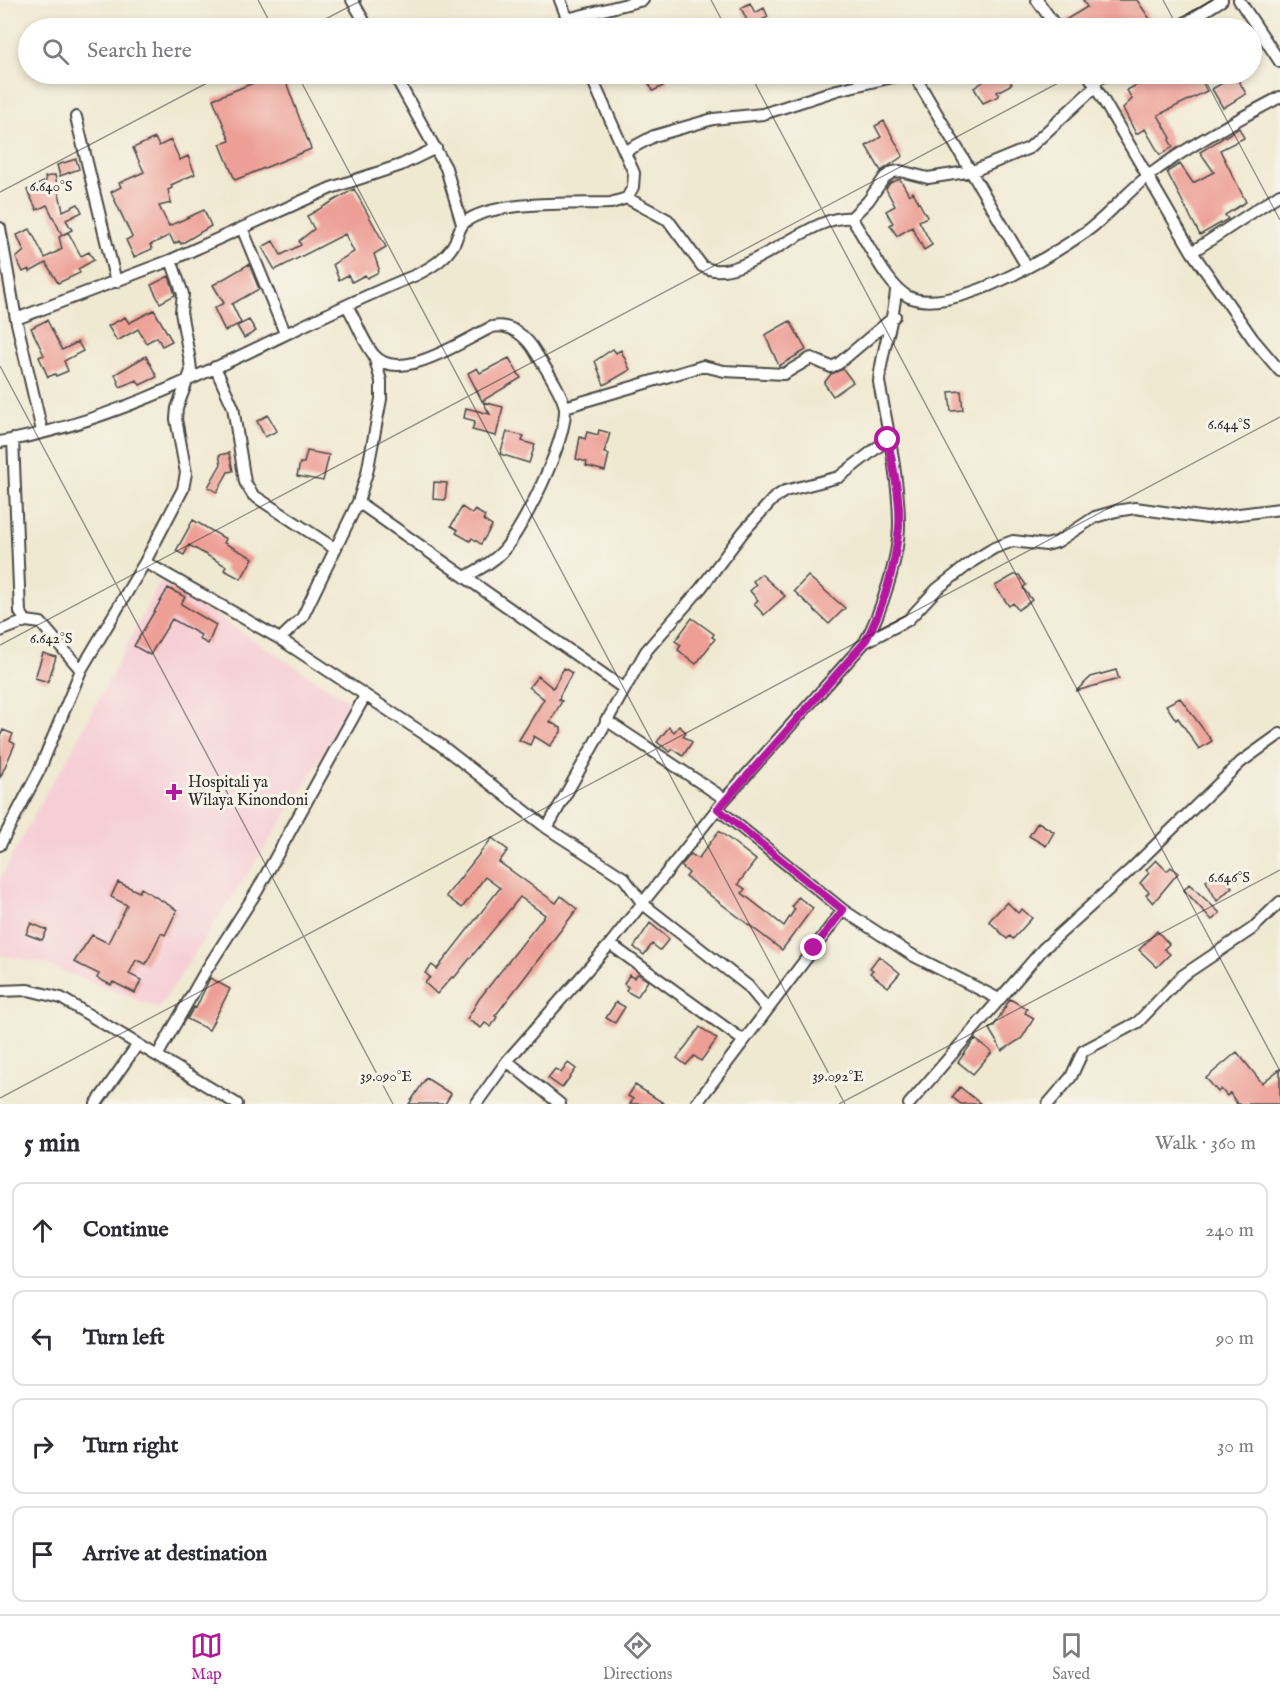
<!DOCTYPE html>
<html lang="en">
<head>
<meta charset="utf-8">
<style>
	:root { --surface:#fff; --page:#f7f7f7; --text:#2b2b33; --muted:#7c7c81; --line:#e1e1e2; --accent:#b5179e }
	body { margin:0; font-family:"IM FELL English",serif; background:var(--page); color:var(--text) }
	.stop { position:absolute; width:18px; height:18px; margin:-14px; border:4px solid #b5179e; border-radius:50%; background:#fff }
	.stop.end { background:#b5179e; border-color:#fff; box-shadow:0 2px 6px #0008 }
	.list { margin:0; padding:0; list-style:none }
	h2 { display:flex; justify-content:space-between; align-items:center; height:78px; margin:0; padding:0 24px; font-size:26px }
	h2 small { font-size:20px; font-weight:400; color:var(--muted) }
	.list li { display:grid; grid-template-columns:39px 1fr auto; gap:18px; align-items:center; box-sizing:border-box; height:96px; margin:0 12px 12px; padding:0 12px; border:2px solid var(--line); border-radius:12px }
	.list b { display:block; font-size:22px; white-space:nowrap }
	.list em { font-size:20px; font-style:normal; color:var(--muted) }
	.icon { flex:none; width:33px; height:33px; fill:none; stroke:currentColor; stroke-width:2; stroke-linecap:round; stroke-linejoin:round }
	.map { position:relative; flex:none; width:1280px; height:1104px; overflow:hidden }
	.search { position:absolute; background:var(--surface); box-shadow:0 3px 9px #0003; left:18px; right:18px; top:18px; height:66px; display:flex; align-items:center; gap:15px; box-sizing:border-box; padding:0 21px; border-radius:33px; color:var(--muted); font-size:22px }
	.sheet { height:510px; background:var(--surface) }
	nav { display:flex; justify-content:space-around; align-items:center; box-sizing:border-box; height:84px; border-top:2px solid var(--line); background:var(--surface); font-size:16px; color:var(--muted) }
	nav a { display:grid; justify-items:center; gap:3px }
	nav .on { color:var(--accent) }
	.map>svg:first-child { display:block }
	.built { fill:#f6cfd6 }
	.building { fill:#ed9e95 }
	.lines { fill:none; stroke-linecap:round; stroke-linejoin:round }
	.street-casing { stroke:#494844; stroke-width:14 }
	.street { stroke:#fff; stroke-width:10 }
	.route { stroke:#b5179e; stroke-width:8 }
	.ticks { fill:none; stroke:#2b2b2b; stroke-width:1.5; stroke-opacity:0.45 }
	.poi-dot { fill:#b5179e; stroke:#f7f3e8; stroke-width:2 }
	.labels { text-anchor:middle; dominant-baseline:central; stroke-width:6; stroke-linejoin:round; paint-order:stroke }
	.poi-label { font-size:16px; fill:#2b2b2b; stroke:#f7f3e8; text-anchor:start }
	.ticks-label { font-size:15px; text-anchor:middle; fill:#2b2b2b; stroke:#f7f3e8; stroke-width:6; stroke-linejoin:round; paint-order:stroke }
</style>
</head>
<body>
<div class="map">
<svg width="1280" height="1104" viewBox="0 0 1280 1104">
	<rect width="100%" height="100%" fill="#f7f3e8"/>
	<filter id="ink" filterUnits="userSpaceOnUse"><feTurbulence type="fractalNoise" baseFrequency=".0167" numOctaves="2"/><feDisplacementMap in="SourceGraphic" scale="12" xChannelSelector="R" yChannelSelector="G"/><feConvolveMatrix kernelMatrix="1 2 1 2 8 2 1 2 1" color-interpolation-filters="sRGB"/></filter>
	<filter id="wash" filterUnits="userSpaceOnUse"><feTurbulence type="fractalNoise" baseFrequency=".008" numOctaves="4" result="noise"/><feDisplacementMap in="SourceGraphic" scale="24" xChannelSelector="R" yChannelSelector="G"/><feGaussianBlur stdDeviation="1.35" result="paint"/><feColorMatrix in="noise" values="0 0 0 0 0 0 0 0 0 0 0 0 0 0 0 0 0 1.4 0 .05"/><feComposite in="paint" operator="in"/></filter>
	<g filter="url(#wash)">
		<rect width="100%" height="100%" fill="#f0e9d2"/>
		<path class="built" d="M161,580L352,703L296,800L159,1008L36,961L0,955V879L51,783L61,771Z"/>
		<g id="blocks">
			<path class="building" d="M1083,0H1137L1156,28H1066L1062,22L1087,7Z
				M750,3L755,13L764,8L768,17L750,26L741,8Z
				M276,74H283L311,149L235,180L220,144L230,141L213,99Z
				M644,74H664L669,83L653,91Z
				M995,74H1006L1012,84L997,92L999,96L983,103L974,88Z
				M1131,74H1198L1207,91L1158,115L1171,138L1169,140L1173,147L1160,155L1145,129L1136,134L1123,108L1132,99L1127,90L1137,85Z
				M1236,75L1246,94L1223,108L1212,89Z
				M884,121L903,156L881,171L866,146L881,137L875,126Z
				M1239,128L1244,138L1220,150L1246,202L1225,215L1228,219L1200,235L1167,172L1180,164L1193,183L1214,172L1200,152Z
				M155,138L159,146L171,140L180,160L188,156L195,174L171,185L172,188L168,190L171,203L159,206L169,226L204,210L211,226L181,244L179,241L174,244L170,235L150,245L152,249L134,257L126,240L132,237L111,192L121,187L119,183L144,172L133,148Z
				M76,159L79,169L60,176L57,165Z
				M55,175L63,211L78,204L82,212L66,220L72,230L62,235L47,205L37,210L27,190L46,181L45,177Z
				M900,179L909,195L913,192L927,217L919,221L932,245L924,250L912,227L897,236L890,225L893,223L886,211L895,206L886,189L890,183Z
				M354,189L386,247L374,254L379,269L377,273L367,278L365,275L352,282L348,275L339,280L333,264L354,252L345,234L275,270L262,247L273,241L281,255L301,245L299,241L314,229L307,216Z
				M30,229L45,258L62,249L59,237L68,232L81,256L89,252L94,260L78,269L80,273L58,283L46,263L30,272L29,269L23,272L16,258L24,251L17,235Z
				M249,264L259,289L232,304L241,323L225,331L214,308L224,303L213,285Z
				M169,276L175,295L160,303L151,285Z
				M154,310L172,341L162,346L157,337L146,343L138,329L117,341L108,326L125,317L129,323Z
				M47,320L62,350L78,342L83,351L64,361L68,371L56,376L55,374L48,377L39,357L44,355L31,328Z
				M249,320L256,331L244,338L237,326Z
				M790,321L806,350L779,366L765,335Z
				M613,349L616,353L621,350L630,370L604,385L595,361Z
				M146,356L157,377L140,385L137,380L120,387L115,374Z
				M509,358L521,378L482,401L468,373L477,368L480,373Z
				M843,369L853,382L833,396L824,383L831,374Z
				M961,391L963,410L951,411L949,392Z
				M483,402L503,407L496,436L472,430L475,421L464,418L466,408L490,414Z
				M268,415L277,431L265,437L257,421Z
				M599,430L610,433L604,453L609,454L605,471L586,466L587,462L576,459L580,437L585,439L587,432L598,435Z
				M507,432L524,436L522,441L535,445L529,463L500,454Z
				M307,451L329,455L323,481L297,476L300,463H304Z
				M229,453L233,471L228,472L217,492L208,487L221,464L219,455Z
				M434,482L447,483L445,500L433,499Z
				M462,507L472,514L475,510L485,516L483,520L492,526L481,544L472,538L470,541L456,533L458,530L451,526Z
				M193,520L226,539L224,543L253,558L241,579L224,570L226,566L189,545L184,555L176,551Z
				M761,574L785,596L764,615L754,604L758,600L750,591L756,585L753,581Z
				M1014,575H1019L1026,585L1023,588L1032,600L1018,610L1013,603L1009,606L995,586Z
				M808,576L845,608L829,624L794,591Z
				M168,588L185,597L181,604L216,625L208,644L199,639L201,635L172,619L150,655L134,646Z
				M692,618L714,634L712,637L715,639L696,664L678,650L681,645L675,641Z
				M43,653L56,657L48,682L35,678Z
				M564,668L572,673L560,695L559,700L562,701L550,722L561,728V732L550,746L534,736L530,745L519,740L544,699L529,687L538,676L553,688Z
				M1116,670L1119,679L1076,691L1091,677Z
				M1180,698L1212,741L1199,749L1178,718L1176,720L1166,705Z
				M679,726L686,732L683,736L692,742L683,756L673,749L670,752L657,742L669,727L674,732Z
				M3,730L13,734L10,741L15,744L0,778V737Z
				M1038,822L1054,832L1046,846L1029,836Z
				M719,831L756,860L738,884L745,889L742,893L784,926L795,909L792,906L798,897L813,908L782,950L686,877L689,873L681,866L691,854L698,859Z
				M492,838L508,850L499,862L556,903L561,896L577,909L495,1016L497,1017L491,1027L485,1023L481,1028L467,1019L479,999L545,915L520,897L454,978L452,977L437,994L425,983L430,977L425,973L432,965L437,969L500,888L485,877L462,908L446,896Z
				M1156,860L1167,871L1171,867L1178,873L1153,903L1146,895L1149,892L1140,883L1149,873L1146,870Z
				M1216,871L1232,887L1217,901L1206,881Z
				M118,882L139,892L141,888L177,910L165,935L161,933L146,964L136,960L129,974L141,980L135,993L113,982L111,985L97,978L99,974L74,962L92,935L108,943L127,905L111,897Z
				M1189,884L1220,913L1212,920L1184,890Z
				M1007,902L1018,913L1022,909L1032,918L1013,939L1010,936L1007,939L989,921Z
				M31,923L47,930L42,940L26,934Z
				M650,923L669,939L660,950L652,944L644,955L634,947Z
				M1157,931L1169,944L1164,949L1170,954L1157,967L1139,950Z
				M879,956L900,973L888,987L870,973L873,970L870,968Z
				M638,974L648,981L637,997L626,991L628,987L624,984L629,975L634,978Z
				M210,978L230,989L209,1030L187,1019L194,1007L196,1008Z
				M1010,999L1027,1009L1025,1013L1034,1018L1022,1038L1002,1051L989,1029L994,1026Z
				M616,1002L625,1007L615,1023L606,1018Z
				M700,1027L717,1039L701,1061L694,1056L686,1065L677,1058Z
				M975,1039L992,1052L973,1074L958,1062Z
				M1237,1052L1262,1083L1280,1069V1104H1237L1230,1093L1227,1096L1221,1089L1218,1092L1206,1078Z
				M568,1063L576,1069L562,1088L548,1078L555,1069L561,1073Z
				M426,1078L451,1094L445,1104H409Z
				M635,1085L665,1104H630L633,1099L628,1096Z
				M960,1087L981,1104H961L952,1097Z"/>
		</g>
	</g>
	<g filter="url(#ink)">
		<use href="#blocks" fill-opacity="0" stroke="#494844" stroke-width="1.5"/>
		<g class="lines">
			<defs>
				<path id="street" d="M352,0L368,28
					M560,0L571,28
					M1037,0L1057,28
					M1239,0L1280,62
					M567,19L643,0
					M1178,28L1222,0
					M394,74L446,168L462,224
					M908,74L916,78L1027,267
					M1088,74L1192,252L1253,339L1280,371
					M1094,82L1107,74
					M76,117L116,282
					M626,151L654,136L713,119L763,114L837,90L906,74
					M627,198L668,220L702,266C740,289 811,212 851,218C867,239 886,286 909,297C953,316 1051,256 1087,231C1109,215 1126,193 1148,176C1188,146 1235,121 1280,97
					M851,218L868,201L885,177L893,172L900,171L928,178L973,171L1029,148L1096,86
					M0,228L16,319L42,431
					M242,228L285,333
					M1192,252L1280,194
					M347,306C356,320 364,344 374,355C399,385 465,339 492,327C511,323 527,337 536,353C544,366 564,395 565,409C566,442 524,527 503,551C492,563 479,569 465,577
					M16,319L171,260L331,188L401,165L436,148
					M215,367L233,407L245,482L253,495L334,548
					M565,407L703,366L724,371L784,374L811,358L831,367L838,364L895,316
					M13,439L20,612L26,621L41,623L81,670
					M0,442C149,416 278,330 416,275C432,267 447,258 455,242C458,235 459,227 465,222C492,200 575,204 611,203L627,198L633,187L634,173L590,74
					M358,502L623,688
					M145,562L280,639L438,743L547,828L624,878L643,904L748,986L767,1009
					M0,631L26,621
					M280,639L302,618L358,502L367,473L381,399V381L374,356
					M865,642L908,620L937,589L973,561L994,548L1013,541L1046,545L1057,542L1095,517L1116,511L1135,508L1207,518L1280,509
					M606,720L725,799
					M718,809L843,910L912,955L999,999
					M547,828L646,651L701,588L744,531L774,498L785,491L839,477L887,440
					M0,845L39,771L81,670L145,562L183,489L186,473L176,419L177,408L191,371L190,361L181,312L183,294L171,260
					M610,944L744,1041
					M0,991L28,990L61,998L237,1104
					M157,1056L205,972L257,891L365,696
					M507,1061L560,1104
					M96,1104L138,1044
					M476,1104L507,1061L610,944L725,799L865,642C881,612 899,559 899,523C899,480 887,425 879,382C881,351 894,322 896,290
					M696,1104L843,910
					M909,1104L1043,949L1129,871L1241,762L1280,734
					M1048,1104L1071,1077L1083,1051L1138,1022L1182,976L1252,929L1280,902"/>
			</defs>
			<use href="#street" class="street-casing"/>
			<use href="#street" class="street"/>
		</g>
	</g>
	<g class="lines" filter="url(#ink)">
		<path class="route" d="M814,948L843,910L718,809L865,642C883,608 895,567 899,527C901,498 893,468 888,440"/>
	</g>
	<path class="ticks" d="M258,0L273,28M711,0L726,28M1163,0L1178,28M308,28L362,0M1160,28L1213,0M297,74L845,1104M750,74L1280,1071M1202,74L1280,220M0,192L224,74M0,366L393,1104M0,645L1075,74M0,1098L1280,417M839,1104L1280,870"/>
	<path class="poi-dot" d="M171 783h6v6h6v6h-6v6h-6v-6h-6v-6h6z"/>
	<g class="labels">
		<g class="poi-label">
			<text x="188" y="783">Hospitali ya<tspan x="188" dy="18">Wilaya Kinondoni</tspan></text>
		</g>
	</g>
	<g class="ticks-label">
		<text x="51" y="191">6.640°S</text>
		<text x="1229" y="429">6.644°S</text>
		<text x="51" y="643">6.642°S</text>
		<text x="1229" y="882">6.646°S</text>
		<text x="386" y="1081">39.090°E</text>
		<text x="838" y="1081">39.092°E</text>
	</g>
</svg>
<div class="stop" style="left:888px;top:440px"></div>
<div class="stop end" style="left:814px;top:948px"></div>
<div class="search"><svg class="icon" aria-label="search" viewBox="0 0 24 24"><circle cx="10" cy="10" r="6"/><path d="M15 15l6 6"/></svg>Search here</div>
</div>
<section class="sheet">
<h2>5 min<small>Walk · 360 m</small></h2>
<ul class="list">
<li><svg class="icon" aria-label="ahead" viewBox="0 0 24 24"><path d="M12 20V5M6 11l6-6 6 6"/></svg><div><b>Continue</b></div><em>240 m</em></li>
<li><svg class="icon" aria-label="left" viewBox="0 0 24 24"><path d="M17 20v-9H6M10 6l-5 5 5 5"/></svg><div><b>Turn left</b></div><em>90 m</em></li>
<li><svg class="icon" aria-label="right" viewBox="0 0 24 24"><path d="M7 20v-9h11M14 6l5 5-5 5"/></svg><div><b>Turn right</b></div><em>30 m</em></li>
<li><svg class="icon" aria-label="arrive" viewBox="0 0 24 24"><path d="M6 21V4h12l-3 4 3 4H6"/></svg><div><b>Arrive at destination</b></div></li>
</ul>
</section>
<nav>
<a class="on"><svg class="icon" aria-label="map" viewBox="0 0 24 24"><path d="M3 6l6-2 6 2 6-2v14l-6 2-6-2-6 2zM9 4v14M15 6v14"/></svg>Map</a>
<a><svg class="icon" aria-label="directions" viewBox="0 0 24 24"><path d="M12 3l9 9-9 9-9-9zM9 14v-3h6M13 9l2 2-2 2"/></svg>Directions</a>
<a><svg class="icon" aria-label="saved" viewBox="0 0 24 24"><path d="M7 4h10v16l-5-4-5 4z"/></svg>Saved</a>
</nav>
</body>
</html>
